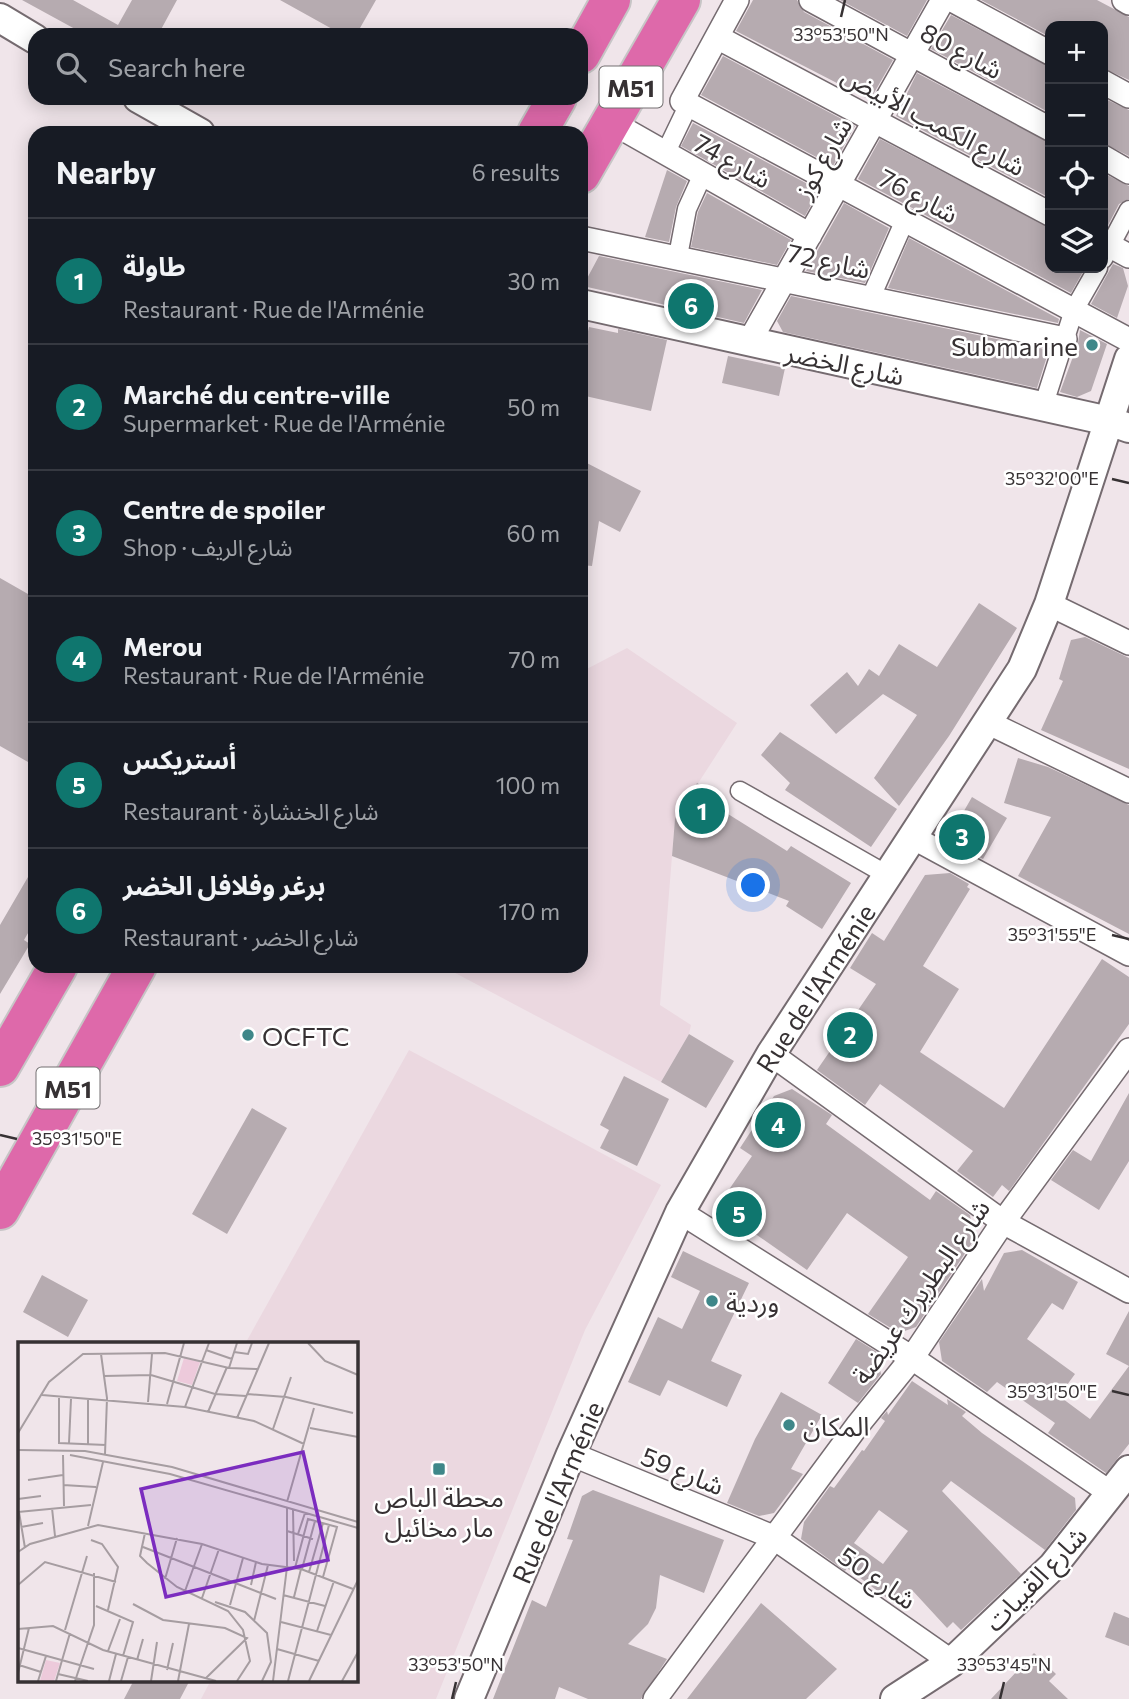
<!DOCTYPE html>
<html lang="en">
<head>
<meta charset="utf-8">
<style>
	:root { --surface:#171b24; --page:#242831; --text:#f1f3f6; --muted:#9ea1a6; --line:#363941; --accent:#0f766e }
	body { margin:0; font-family:Commissioner,"Noto Sans Arabic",sans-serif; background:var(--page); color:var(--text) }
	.controls { position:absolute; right:21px; top:21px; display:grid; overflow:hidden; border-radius:14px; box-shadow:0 4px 18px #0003 }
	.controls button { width:63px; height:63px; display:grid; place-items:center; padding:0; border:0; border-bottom:2px solid var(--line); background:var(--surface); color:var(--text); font:35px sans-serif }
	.you { position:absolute; left:754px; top:886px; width:24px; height:24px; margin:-18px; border:5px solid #fff; border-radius:50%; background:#1a73e8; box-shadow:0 0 0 10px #1a73e833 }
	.badge { display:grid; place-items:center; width:46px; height:46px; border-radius:50%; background:var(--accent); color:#fff; font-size:23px; font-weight:700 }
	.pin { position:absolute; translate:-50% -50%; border:4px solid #fff; box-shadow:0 2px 7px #0006 }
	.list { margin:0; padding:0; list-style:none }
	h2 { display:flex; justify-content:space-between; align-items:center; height:91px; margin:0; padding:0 28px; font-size:30px }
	h2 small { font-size:23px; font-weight:400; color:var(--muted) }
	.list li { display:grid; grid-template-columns:46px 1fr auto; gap:21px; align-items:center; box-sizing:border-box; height:126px; padding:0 28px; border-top:2px solid var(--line) }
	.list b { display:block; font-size:26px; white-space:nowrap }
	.list p { margin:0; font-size:23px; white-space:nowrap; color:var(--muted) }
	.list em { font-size:23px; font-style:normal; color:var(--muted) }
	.icon { flex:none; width:38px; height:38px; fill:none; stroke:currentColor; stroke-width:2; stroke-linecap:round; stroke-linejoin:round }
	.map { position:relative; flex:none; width:1129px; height:1699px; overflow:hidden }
	.search { position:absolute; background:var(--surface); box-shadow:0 4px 18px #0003; left:28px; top:28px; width:560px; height:77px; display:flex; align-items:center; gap:18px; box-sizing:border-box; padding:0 24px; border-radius:21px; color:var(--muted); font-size:26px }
	.panel { position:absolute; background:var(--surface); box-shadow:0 4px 18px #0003; left:28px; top:126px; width:560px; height:847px; border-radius:21px }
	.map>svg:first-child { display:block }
	.built { fill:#ebd8e0 }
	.building { fill:#b6abb0; fill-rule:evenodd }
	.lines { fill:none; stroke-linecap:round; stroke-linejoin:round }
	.pedestrian-casing { stroke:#756b70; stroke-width:21 }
	.minor-casing { stroke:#756b70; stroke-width:26 }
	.tertiary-casing { stroke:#756b70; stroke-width:32 }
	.motorway-casing { stroke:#c7c5c6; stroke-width:42 }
	.pedestrian { stroke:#fff; stroke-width:18 }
	.minor { stroke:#fff; stroke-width:23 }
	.tertiary { stroke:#fff; stroke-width:28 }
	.motorway { stroke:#de69aa; stroke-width:38 }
	.ticks { fill:none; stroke:#363133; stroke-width:2.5 }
	.poi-dot { fill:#3e8789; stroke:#fff; stroke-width:2.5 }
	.labels { text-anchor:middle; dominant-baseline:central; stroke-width:5; stroke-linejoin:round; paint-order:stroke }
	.shield { fill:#fff; stroke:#726f70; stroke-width:2 }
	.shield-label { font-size:24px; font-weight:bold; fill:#363133 }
	.street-label { font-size:26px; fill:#363133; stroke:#fff }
	.poi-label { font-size:26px; fill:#363133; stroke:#fff; text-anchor:start }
	.inset-road { fill:none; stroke:#a69da1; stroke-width:2 }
	.view { fill:#7b2cbf; fill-opacity:0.15; stroke:#7b2cbf; stroke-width:3.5 }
	.inset-edge { fill:none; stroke:#363133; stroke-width:3.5 }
	.ticks-label { font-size:18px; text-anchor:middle; fill:#363133; stroke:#fff; stroke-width:5; stroke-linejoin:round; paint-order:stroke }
</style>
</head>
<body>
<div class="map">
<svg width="1129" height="1699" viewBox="0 0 1129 1699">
	<rect width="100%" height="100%" fill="#f0e5ea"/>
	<path class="built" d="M627,648L737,723L675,819L660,1005L691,1025L689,1034L661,1082L442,966H581V672Z
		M409,1050L661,1185L585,1330L436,1699H201L211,1680H355V1344H245Z"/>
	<path class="building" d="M22,0H73L118,25L132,0H177L158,35H86Z
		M280,0H376L356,35H343Z
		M753,0H797L804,12L893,60L870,100L736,31Z
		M840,0H927L907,36Z
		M981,0H1097L1129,17V80L1103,68V26H1050V37Z
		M951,15L1050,67V113L931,49Z
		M723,56L855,126L833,166L701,95Z
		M917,73L1050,143V198L896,116Z
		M1103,98L1129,110V156L1103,143Z
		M693,123L819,190L805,216L681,146Z
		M880,139L1050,228V268H1085L1071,293L858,179Z
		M667,170L687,181L676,207L669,242L645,237Z
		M1103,173L1129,186V199L1119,204L1106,229L1103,228Z
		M707,193L791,240L777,265L691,247L698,212Z
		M844,203L889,228L865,283L806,271Z
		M909,238L1059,319L1058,323L888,288Z
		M599,256L762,290L744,323L583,286Z
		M1113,264L1123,268L1128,286L1117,318L1091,304Z
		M791,296L1049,350L1037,388L783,332L777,321Z
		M589,327L618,333V329L667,340L651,411L581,395V362Z
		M1080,330L1107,344L1091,391L1077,397L1060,392L1078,343Z
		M728,356L785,368L779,396L722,383Z
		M581,460L641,491L620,532L599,521L592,566L581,565Z
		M0,578L35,598V766L0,746Z
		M979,603L1017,628L949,736L899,806L874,778L917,715L883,694L836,734L810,705L847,672L858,686L869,669L879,676L899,644L937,667Z
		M1085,637L1129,658V769L1041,730L1063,681L1059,679L1071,640Z
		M780,732L897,809L871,847L785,790L790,783L761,755Z
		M1018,758L1048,767L1129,805V934L1018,876L1051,817L1004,803Z
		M697,783L717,795L712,804L787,851L791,846L851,883L822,929L786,906L789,901L672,856L675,819Z
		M972,797L1007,818L983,859L956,845L953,830Z
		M35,865V921L24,940L30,944L0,994V925Z
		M950,873L969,884L967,887L970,889L923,966L959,989L920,1052L1004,1108L1102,959L1129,977V1024L1009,1191L1002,1185L993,1197L957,1171L973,1151L880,1084L865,1105L817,1070L876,984L850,968L872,933L884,941L925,875Z
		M689,1034L734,1061L706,1108L661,1082Z
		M624,1076L669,1099L637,1166L600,1148L609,1130L600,1125Z
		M792,1089L832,1115L826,1124L930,1200L936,1191L970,1215L974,1240L916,1327L899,1333L868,1314L908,1257L847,1213L807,1270L717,1207L752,1156L740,1148L774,1096Z
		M1129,1093V1161L1099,1210L1051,1180L1073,1150L1091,1161Z
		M252,1108L287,1128L227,1234L192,1214Z
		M1022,1250L1078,1282L1063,1310L1052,1303L1027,1339L1075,1374L1059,1396L1090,1419L1129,1366L1106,1354L1129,1311V1444L1106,1473L1048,1433L1055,1423L997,1382L987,1392L942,1361L939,1342L982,1279L984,1291L1004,1253Z
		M683,1251L749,1283L711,1361L742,1375L727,1407L668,1380L660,1396L628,1382L658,1317L682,1329L700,1291L671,1277Z
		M42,1275L88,1300L68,1337L23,1312Z
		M856,1339L877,1352L881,1374L858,1403L828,1383Z
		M912,1381L948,1405L947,1399L966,1412L962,1416L982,1433L1075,1498L1076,1510L1045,1550L951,1481L942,1491L1021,1574L961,1630L953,1622L947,1628L912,1590L899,1607L847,1568L845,1571L801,1539L804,1522L830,1486L834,1488L862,1450L864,1451L885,1421L881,1418L887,1411L888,1415ZM879,1510L908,1531L883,1564L854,1543Z
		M781,1392L822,1415L791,1469L803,1474L774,1513L759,1516L727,1503L755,1439Z
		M593,1490L724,1540L704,1593L660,1575L656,1608L648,1624L628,1644L667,1659L641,1699H588L559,1687L555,1699H493L532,1600L546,1607L573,1540L567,1539L582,1496Z
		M761,1603L837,1669L806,1699H687Z
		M1114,1612L1129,1618V1646L1105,1637Z
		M1034,1653L1056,1674L1049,1681L1068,1699H991Z
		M134,1680H190L180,1699H124Z"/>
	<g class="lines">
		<defs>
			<path id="pedestrian" d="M665,154L689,104
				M678,256L687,209L703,174
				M1103,259L1129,210
				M871,297L905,220
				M1043,407L1074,310L1098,268
				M740,791L889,876"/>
			<path id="minor" d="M737,0L682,101L1129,340
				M811,0L1050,129
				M952,0L1050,53
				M1124,0L1129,3
				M717,37L1050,214
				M1103,82L1129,96
				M611,122L810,235
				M1103,157L1129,172
				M581,238L1065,339
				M1103,242L1129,256
				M749,342L943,0
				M1049,604L1129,643
				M989,723L1129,791
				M914,838L1129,954
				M771,1054L1003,1222L1129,1291
				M680,1212L912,1358L1112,1494
				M571,1454L773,1537L952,1662
				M655,1699L857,1426L912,1358L1003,1222L1129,1050"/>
			<path id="tertiary" d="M0,18L35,39
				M138,98L200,133
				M581,304L1109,421L1129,428
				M469,1699L571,1454L680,1212L771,1054L1022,669L1049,604L1129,359
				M895,1699L952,1662L1053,1566L1129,1470"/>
			<path id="motorway" d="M581,54L611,0
				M537,133L557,98
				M581,174L681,0
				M0,1067L58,966
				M0,1210L137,966"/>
		</defs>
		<use href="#pedestrian" class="pedestrian-casing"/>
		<use href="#minor" class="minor-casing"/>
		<use href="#tertiary" class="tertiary-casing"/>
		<use href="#motorway" class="motorway-casing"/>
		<use href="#pedestrian" class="pedestrian"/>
		<use href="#minor" class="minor"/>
		<use href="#tertiary" class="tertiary"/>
		<use href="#motorway" class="motorway"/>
	</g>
	<path class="ticks" d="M841,17L845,0M1112,479L1129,483M1112,935L1129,939M0,1135L17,1139M1112,1391L1129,1395M452,1699L456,1682M1000,1699L1004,1682"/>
	<g class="poi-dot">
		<circle cx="1092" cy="345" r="7"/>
		<circle cx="248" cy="1035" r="7"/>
		<circle cx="712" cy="1301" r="7"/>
		<circle cx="789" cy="1425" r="7"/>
		<rect x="432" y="1462" width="14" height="14" rx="3.5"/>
	</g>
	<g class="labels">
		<g class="shield">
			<rect x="599.5" y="66.5" width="63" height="41" rx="5"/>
			<rect x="36.5" y="1067.5" width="63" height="41" rx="5"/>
		</g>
		<g class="shield-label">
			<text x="631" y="87">M51</text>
			<text x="68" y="1088">M51</text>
		</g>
		<g class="street-label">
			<text transform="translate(962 50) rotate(28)">شارع 80</text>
			<text transform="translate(934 120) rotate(28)">شارع الكمب الأبيض</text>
			<text transform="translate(822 157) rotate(-60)">شارع كوز</text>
			<text transform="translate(733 160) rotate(29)">شارع 74</text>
			<text transform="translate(919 195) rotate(28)">شارع 76</text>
			<text transform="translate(829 260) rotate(12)">شارع 72</text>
			<text transform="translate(845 363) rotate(12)">شارع الخضر</text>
			<text transform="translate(815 988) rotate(-57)">Rue de l'Arménie</text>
			<text transform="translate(920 1291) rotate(-55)">شارع البطريرك عريضة</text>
			<text transform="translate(683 1470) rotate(22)">شارع 59</text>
			<text transform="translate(557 1492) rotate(-67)">Rue de l'Arménie</text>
			<text transform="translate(878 1577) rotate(35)">شارع 50</text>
			<text transform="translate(1035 1578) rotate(-46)">شارع القبيات</text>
		</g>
		<g class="poi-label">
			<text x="1078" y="345" text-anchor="end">Submarine</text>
			<text x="262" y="1035">OCFTC</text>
			<text x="726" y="1301">وردية</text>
			<text x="803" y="1425">المكان</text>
			<text x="439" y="1496" text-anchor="middle">محطة الباص<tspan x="439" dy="30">مار مخائيل</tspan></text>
		</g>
	</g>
	<g transform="translate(18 1342)">
		<rect width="340" height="340" fill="#f0e5ea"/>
		<path d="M166,16L182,20L174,43L159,39ZM28,318L42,321L36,339H22Z" fill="#edcadb"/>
		<path class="inset-road" d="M290,1L307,19L340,33M188,8L214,17M216,10L230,12L234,1M83,12L89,56L87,112M211,26L219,1M86,34L133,33L197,52L228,54M229,52L268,55L335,71M24,53L167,65L236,79L286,102M41,56V101L88,103M130,60L134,12M149,62L166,1M167,65L191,1M190,70L209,25M219,76L251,1M292,86L340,95M255,87L273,35M0,91L31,40L65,12L147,11L211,26L239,27M51,101L53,57M70,102V57M0,108L67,109L154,125L340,180M45,113L46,164M52,113L152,132L340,186M10,138L45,133M45,143L78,145M0,157L23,154M269,160L296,66M34,166L37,194M275,168L276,219M0,170L73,163M1,170L7,206M70,184L85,120M3,185L25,181M269,189L295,197M127,191L122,214L129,221L159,245L210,269L225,288L232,319L219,339M280,192L287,171M73,198L84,202L100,225L90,268M125,205L258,257M0,210L12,202L80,183L184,202L244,222L283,227L335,247M277,226L290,177L319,185L305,235M284,227L297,179M291,230L305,181M147,237L159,196M0,243L27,220L98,240M233,243L238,220M167,249L184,202M265,253L307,264M276,255L283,227M184,256L201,207M197,260L227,270L249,291L253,320L244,339M115,262L145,278L207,286L229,296L188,336M212,263L225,216M78,264L115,280L105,314M236,279L250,223M263,280L313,293M0,287L35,284L85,308L198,339M47,288L69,214M299,289L316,239M0,306L76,327M259,307L301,319M90,309L102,277M119,318L125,297M1,323L23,330M149,328L155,301M0,331L11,286M40,332L70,339M20,339L28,314M38,339L52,291M57,339L76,283V231M91,339L98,312M103,339L110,315M133,339L139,300M160,339L171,282M255,339L269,225V166M270,339L311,183M291,339L340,238M324,339L340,310"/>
		<path class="view" d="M285,110L310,218L148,255L123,147Z"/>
		<rect width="340" height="340" class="inset-edge"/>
	</g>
	<g class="ticks-label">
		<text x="841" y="41">33°53'50"N</text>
		<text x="1052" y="485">35°32'00"E</text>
		<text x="1052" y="941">35°31'55"E</text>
		<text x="77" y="1145">35°31'50"E</text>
		<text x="1052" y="1398">35°31'50"E</text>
		<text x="456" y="1671">33°53'50"N</text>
		<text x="1004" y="1671">33°53'45"N</text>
	</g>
</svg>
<div class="controls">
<button>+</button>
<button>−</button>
<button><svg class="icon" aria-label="locate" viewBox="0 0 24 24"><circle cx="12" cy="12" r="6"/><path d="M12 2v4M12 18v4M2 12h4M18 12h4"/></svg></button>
<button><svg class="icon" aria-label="layers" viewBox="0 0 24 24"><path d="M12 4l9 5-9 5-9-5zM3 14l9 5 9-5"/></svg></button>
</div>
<div class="you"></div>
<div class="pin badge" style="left:702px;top:811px">1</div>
<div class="pin badge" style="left:850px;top:1035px">2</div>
<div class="pin badge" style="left:962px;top:837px">3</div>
<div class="pin badge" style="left:778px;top:1125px">4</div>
<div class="pin badge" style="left:739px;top:1214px">5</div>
<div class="pin badge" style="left:691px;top:306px">6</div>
<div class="search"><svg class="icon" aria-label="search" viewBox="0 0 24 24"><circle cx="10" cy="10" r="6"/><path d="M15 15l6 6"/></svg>Search here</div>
<section class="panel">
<h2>Nearby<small>6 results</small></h2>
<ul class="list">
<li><span class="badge">1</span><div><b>طاولة</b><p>Restaurant · Rue de l'Arménie</p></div><em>30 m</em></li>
<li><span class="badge">2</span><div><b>Marché du centre-ville</b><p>Supermarket · Rue de l'Arménie</p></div><em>50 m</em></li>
<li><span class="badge">3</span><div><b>Centre de spoiler</b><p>Shop · شارع الريف</p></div><em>60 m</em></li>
<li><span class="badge">4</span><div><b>Merou</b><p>Restaurant · Rue de l'Arménie</p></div><em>70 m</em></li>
<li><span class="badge">5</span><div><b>أستريكس</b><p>Restaurant · شارع الخنشارة</p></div><em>100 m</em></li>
<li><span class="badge">6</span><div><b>برغر وفلافل الخضر</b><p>Restaurant · شارع الخضر</p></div><em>170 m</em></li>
</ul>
</section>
</div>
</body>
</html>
